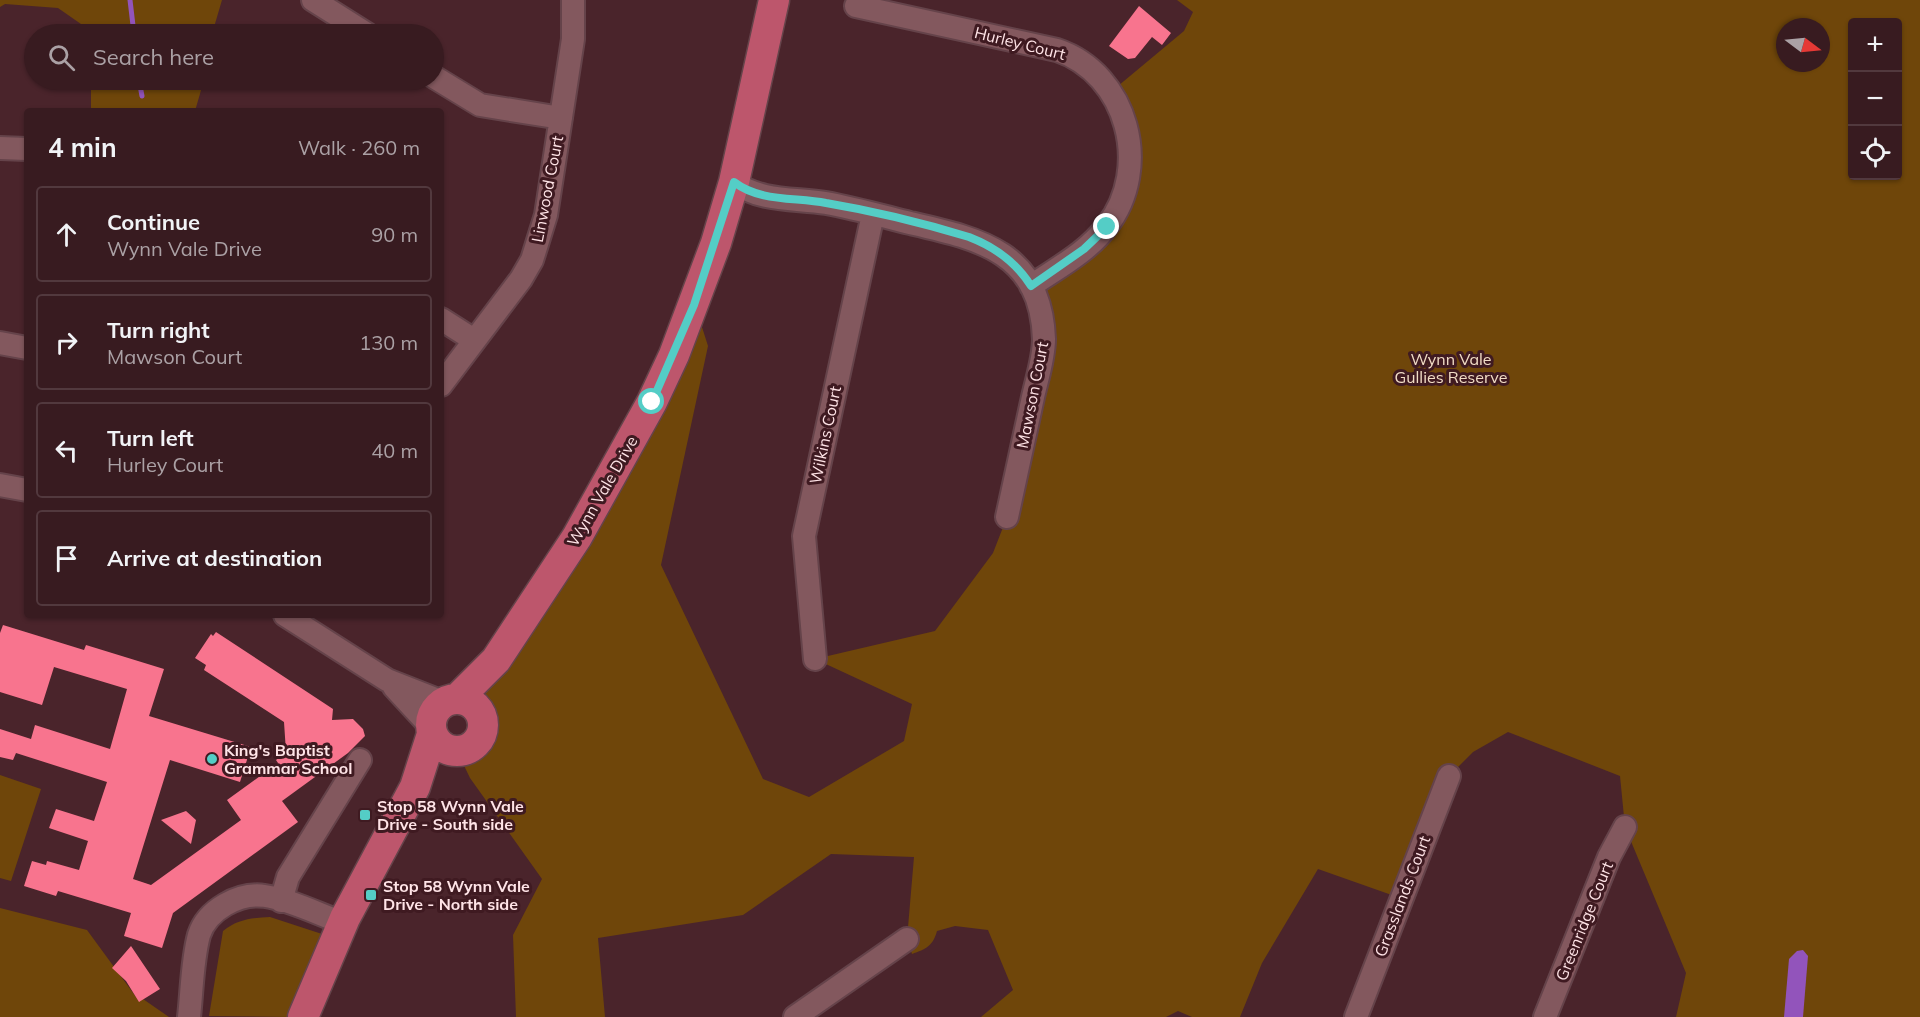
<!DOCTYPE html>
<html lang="en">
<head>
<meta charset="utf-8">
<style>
	:root { --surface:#381b20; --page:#43282d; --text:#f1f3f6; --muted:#aba1a5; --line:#52393e }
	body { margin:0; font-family:Mulish,sans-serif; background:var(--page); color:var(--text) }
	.controls { position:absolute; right:18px; top:18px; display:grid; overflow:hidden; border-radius:6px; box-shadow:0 2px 4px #0004 }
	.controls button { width:54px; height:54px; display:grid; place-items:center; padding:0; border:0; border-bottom:2px solid var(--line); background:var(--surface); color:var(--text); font:30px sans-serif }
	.compass { position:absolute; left:1776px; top:18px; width:54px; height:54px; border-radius:50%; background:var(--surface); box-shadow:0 2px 4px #0004; rotate:106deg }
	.stop { position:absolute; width:18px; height:18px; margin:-14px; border:4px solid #54cdc6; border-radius:50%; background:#fff }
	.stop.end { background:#54cdc6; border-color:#fff; box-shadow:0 2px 6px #0008 }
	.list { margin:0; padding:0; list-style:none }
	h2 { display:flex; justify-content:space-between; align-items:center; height:78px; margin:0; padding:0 24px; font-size:26px }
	h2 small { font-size:20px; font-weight:400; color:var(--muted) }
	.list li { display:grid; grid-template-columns:39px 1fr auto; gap:18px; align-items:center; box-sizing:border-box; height:96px; margin:0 12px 12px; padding:0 12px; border:2px solid var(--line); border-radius:6px }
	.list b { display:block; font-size:22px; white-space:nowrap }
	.list p { margin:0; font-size:20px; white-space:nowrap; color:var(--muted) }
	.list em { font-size:20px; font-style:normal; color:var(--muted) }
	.icon { flex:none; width:33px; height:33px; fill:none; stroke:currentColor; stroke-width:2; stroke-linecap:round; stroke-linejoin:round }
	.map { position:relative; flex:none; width:1920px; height:1017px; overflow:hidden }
	.search { position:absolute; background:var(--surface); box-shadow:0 2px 4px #0004; left:24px; top:24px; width:420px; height:66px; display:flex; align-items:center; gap:15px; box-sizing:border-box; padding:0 21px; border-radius:33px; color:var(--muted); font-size:22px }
	.panel { position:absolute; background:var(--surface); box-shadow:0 2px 4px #0004; left:24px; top:108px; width:420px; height:510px; border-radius:6px }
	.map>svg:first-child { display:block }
	.green { fill:#6f460a; fill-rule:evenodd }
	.water { fill:#9254bb }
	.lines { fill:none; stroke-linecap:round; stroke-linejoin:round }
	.stream { stroke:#9254bb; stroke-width:5 }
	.building { fill:#f8748e }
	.minor-casing { stroke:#65434a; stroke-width:26 }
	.major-casing { stroke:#65434a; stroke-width:33 }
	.minor { stroke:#83585e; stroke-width:22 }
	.major { stroke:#bd566c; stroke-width:30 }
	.route { stroke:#54cdc6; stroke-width:8 }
	.poi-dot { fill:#54cdc6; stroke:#3f1a21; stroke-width:2 }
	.labels { text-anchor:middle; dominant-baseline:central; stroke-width:6; stroke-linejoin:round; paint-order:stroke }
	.street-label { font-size:16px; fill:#ffe4e7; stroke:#3f1a21 }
	.park-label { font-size:16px; fill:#f2ddc6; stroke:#3f1a21 }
	.poi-label { font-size:16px; font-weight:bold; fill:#ffe4e7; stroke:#3f1a21; text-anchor:start }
</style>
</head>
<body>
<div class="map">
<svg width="1920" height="1017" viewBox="0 0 1920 1017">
	<rect width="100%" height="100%" fill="#4a242b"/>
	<path class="green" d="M0,0H222L212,34H91V31L58,8L5,4L0,7Z
		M1177,0H1920V1017H1676L1686,973L1625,827L1620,776L1508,732L1473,752L1449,776L1403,899L1318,869L1262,963L1240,1017H1192L1178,1011L1166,1017H981L1013,990L988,930L955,926L937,931C933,946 926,949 912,954L907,939L914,857L831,854L743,915L598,938L605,1017H516L513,935L542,879L470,778L457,751C490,746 482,711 487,686L695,305L708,346L661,565L763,779L809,797L904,741L912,704L815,659L935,631L993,553L1007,517L1040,363L1031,286L1085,249L1124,192L1112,91L1184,31L1193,12ZM1852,22H1898V176H1852ZM1785,27H1821V63H1785Z
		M91,80H204L195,111H91Z
		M0,775L41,789L11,881L0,878Z
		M0,908L87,930L139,1001L143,999L169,1017H0Z
		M270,917L322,934L288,1017L209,1016L223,931C238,919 252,918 270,917Z"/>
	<path class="water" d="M1803,950L1808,956L1803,1017H1784L1789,959L1797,951Z"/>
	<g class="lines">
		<path class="stream" d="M130,0L134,34
			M139,80L142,96"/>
	</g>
	<path class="building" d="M1139,6L1171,33L1162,45L1152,37L1135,58L1128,59L1109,46Z
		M3,625L84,650L86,645L164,669L149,716L251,747L240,782L170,760L133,879L151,885L241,820L227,800L278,763L276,760L286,752L284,722L204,670L206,665L195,658L211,634L213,636L216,632L333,709L332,720L353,719L363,729L365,736L348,753L282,801L298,822L173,913L162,948L124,936L131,913L58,891L56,896L24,886L32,861L46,865L47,861L79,870L88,841L49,828L56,809L94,821L107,782L16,753L13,760L0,757V729L31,739L35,725L110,749L127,689L54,667L42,705L0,692V633Z
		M186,811L196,820L191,844L161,820Z
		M131,946L160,989L139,1002L126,981L112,968Z"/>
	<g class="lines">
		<defs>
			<path id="minor" d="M313,0L367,34
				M856,6L1057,50C1128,74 1152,168 1107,226C1088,252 1057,268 1031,286
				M434,77L480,105L561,118
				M0,148L27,149
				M734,182C760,202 795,198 826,203C854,208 882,216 910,223C980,239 1041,252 1044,339C1044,358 1037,379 1033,397C1024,437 1016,477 1007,517
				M441,319L474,340
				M0,343L27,348
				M441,385L521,279L532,260L546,215L573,39V0
				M0,485L27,490
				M285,615L387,680L443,702
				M815,659L804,536L873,214
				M394,687L430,726
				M281,901L288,877L360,760
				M189,1017C192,991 192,961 199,935C207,910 239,892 265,896C291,900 318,914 343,923
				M795,1017L907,939
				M1356,1017L1449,776
				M1545,1017L1609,857L1625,827"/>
			<path id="major" d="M458,698L496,660L577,537L652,402L674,355L716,243L734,182L774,0
				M431 725a26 26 0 1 1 52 0a26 26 0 1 1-52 0Z
				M303,1017L345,918L415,787L432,734"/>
		</defs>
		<use href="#minor" class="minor-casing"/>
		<use href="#major" class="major-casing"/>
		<use href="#minor" class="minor"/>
		<use href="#major" class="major"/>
	</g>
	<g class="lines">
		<path class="route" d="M652,402L694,305L734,182C760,202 795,197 826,203C874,211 923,223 969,237C995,247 1016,262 1031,286L1084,249L1107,227"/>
	</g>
	<g class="poi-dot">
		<circle cx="212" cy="759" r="6"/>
		<rect x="359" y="809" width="12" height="12" rx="3"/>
		<rect x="365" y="889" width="12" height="12" rx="3"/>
	</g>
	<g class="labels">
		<g class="street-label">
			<text transform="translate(1020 43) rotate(14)">Hurley Court</text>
			<text transform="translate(547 189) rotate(-79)">Linwood Court</text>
			<text transform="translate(1032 395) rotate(-79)">Mawson Court</text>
			<text transform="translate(825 435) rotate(-78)">Wilkins Court</text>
			<text transform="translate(602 491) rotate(-60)">Wynn Vale Drive</text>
			<text transform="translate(1402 896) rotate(-69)">Grasslands Court</text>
			<text transform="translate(1584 921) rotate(-68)">Greenridge Court</text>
		</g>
		<g class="park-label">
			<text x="1451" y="359">Wynn Vale<tspan x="1451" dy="18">Gullies Reserve</tspan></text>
		</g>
		<g class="poi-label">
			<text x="224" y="750">King's Baptist<tspan x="224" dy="18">Grammar School</tspan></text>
			<text x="377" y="806">Stop 58 Wynn Vale<tspan x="377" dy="18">Drive - South side</tspan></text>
			<text x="383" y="886">Stop 58 Wynn Vale<tspan x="383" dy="18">Drive - North side</tspan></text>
		</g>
	</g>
</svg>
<div class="controls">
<button>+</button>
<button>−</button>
<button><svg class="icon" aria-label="locate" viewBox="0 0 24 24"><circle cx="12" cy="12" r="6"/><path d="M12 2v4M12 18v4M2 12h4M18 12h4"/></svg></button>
</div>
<svg class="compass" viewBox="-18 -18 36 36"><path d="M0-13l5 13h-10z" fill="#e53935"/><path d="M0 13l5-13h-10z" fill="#aba1a5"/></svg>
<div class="stop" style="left:652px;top:402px"></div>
<div class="stop end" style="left:1107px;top:227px"></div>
<div class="search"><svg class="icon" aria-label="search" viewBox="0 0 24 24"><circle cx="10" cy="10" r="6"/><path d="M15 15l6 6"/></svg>Search here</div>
<section class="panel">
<h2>4 min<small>Walk · 260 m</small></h2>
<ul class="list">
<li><svg class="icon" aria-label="ahead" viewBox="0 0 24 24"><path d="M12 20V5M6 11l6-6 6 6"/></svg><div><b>Continue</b><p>Wynn Vale Drive</p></div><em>90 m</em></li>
<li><svg class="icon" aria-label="right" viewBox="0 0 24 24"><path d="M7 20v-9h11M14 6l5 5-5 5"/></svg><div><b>Turn right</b><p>Mawson Court</p></div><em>130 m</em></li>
<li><svg class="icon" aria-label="left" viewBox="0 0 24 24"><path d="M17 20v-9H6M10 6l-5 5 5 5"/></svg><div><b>Turn left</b><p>Hurley Court</p></div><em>40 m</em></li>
<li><svg class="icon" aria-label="arrive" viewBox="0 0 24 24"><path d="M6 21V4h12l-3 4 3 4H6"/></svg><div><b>Arrive at destination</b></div></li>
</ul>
</section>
</div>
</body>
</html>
